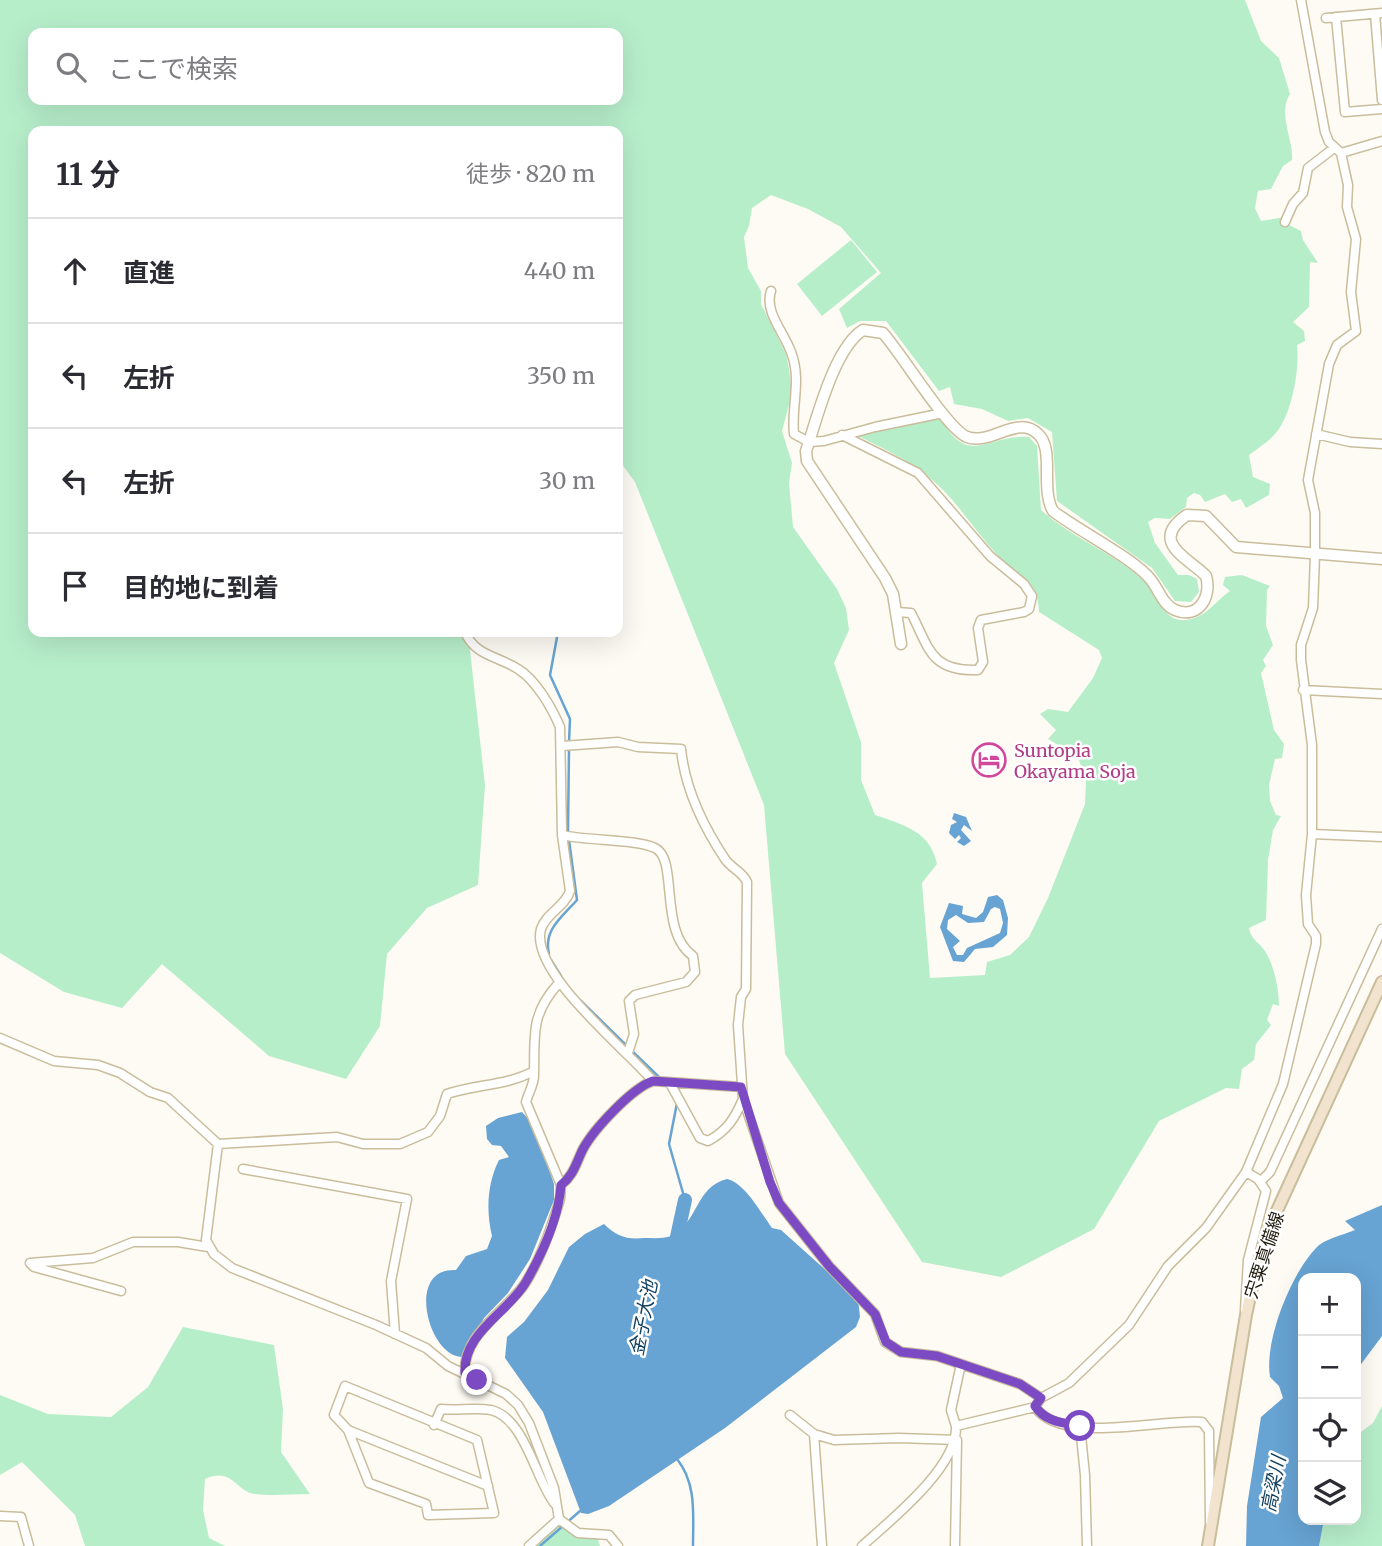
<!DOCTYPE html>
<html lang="ja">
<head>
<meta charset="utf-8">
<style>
	:root { --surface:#fff; --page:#f2f2f3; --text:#2b2b33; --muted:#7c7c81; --line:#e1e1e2 }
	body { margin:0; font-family:Merriweather,"Noto Sans JP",serif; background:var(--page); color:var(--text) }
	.controls { position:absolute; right:21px; bottom:21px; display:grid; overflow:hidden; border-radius:14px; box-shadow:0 7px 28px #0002 }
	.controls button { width:63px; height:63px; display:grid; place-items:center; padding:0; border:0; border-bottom:2px solid var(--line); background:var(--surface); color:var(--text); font:35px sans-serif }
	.stop { position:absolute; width:21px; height:21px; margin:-16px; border:5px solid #7c4bc3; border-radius:50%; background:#fff }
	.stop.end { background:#7c4bc3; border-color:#fff; box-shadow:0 2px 7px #0008 }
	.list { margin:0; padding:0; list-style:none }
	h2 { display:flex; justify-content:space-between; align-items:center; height:91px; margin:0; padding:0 28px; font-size:30px }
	h2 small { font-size:23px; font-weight:400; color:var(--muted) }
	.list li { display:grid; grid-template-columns:46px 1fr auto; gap:21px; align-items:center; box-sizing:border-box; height:105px; padding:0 28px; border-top:2px solid var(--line) }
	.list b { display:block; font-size:26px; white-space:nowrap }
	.list em { font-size:23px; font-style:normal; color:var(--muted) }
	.icon { flex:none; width:38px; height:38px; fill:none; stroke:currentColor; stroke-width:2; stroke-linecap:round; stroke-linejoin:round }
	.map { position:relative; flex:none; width:1382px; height:1546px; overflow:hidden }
	.search { position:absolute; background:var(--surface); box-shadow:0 7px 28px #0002; left:28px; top:28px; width:595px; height:77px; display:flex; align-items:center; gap:18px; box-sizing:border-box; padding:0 24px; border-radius:14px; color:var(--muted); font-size:26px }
	.panel { position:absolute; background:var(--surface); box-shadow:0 7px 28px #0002; left:28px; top:126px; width:595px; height:511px; border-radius:14px }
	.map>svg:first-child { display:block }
	.green { fill:#b7eeca; fill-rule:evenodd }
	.water { fill:#67a3d3; fill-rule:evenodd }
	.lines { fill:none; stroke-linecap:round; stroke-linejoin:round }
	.stream { stroke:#67a3d3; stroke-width:2.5 }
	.river { stroke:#67a3d3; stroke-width:14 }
	.minor-casing { stroke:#c9bd9b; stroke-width:11 }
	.tertiary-casing { stroke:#c9bd9b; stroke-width:13 }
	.secondary-casing { stroke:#c9bd9b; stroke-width:14 }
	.minor { stroke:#fff; stroke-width:8 }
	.tertiary { stroke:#fff; stroke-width:10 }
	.secondary { stroke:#f2e3cf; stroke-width:10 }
	.route { stroke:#7c4bc3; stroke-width:9 }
	.labels { text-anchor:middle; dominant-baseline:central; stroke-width:5; stroke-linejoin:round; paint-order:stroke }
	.hotel-label { font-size:18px; fill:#b23c85; stroke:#fff; text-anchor:start }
	.street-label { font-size:18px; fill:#211d10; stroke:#fff }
	.water-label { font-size:19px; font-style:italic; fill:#124161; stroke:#fff }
</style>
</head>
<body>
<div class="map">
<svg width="1382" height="1546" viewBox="0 0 1382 1546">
	<rect width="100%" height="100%" fill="#fefbf4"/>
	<path class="green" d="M0,0H1245L1261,41L1279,58L1290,94C1277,114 1294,140 1292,160L1283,166L1271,189L1258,191L1255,208L1261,221L1285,217L1289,225L1301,231L1303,240L1318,263L1310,262L1309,307L1293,322L1304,331L1305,341L1297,345C1300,368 1292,416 1275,434C1268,442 1258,448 1249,455L1253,477L1270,484L1269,495L1246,508L1241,499L1232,502L1225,494L1205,502L1200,495L1194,493L1187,498L1186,507L1170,519L1155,518L1148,522L1155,543L1178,575H1189L1197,579L1199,592L1191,602L1175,601L1152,568L1057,501L1052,432L1028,418L1008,421L982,409L954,404L950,387L939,391L886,321H860L847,328L839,309L881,273L841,227L808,209L771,195L752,208L749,226L744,237L748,268L761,291V304L786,354L789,369L792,393L782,431L792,463L789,483L793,527L837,589L846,608L849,630L834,663L861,742V780L875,815C904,825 930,831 937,864L922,883L930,978L985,975L987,962L1010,955L1029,937L1048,898L1085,804L1086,781L1079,760L1082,757L1074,747L1060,746L1048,739L1056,730L1040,714L1048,709L1068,712L1093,678L1102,658L1099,650L1039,612C1038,578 1019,578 1000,558C980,537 964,512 944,491C920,466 889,451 858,436L940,417C968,469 987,434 1029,437L1037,446L1041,510C1072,538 1114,553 1144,581C1156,592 1162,618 1180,620C1203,622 1214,602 1230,591L1223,585L1225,577L1242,575L1270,586L1267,590L1266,626L1273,645L1263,660L1266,666L1261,673L1274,730L1284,744L1282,758L1275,759L1269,785L1270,801L1276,815L1281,816L1273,830L1268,860L1266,920L1249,928C1251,940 1259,942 1265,951C1274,965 1279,989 1279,1006L1273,1004L1267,1020L1271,1025L1256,1044L1254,1060L1242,1069L1239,1089L1226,1088L1159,1121L1094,1229L1001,1277L922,1262L785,1054L764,805L635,482L618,459V131H33V632H468L485,785L478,885L427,908L387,954L380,1026L346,1079L269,1056L162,964L122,1008L64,992L0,953ZM33,33H618V100H33Z
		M851,240L877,272L822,316L797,284Z
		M183,1327L274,1345L283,1409L281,1452L310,1494C292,1494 272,1496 254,1494C234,1490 233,1467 205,1479L203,1510L209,1538L225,1546H85L75,1515L22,1462L0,1475V1395L48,1414L111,1417L148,1387Z
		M1382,1406V1546H1319L1324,1520H1356V1428L1361,1432L1373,1423Z
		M561,1522L597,1537L600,1546H536Z"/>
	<path class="water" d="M954,813L966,817L972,831L964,825L961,830L971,841L964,846L957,842L961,838L959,835L955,839L949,833L951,825L957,822L952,819Z
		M997,895L1003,900L1008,918L1007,935L993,947L975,949L964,962L953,961L940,927L949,903L963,906L962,914L976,918L983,912L988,897ZM995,907L1000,909L1003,923L1000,933L967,948L963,955H957L953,947L960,941L947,929L948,920L956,915L968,923L984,922L991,909Z
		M522,1112L533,1124L554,1184V1200L530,1259L508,1293L484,1318L463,1357C429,1359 404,1267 456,1270L466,1256L487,1249L492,1236C486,1211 487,1184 499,1160L509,1157L501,1146L492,1145L487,1139L486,1126L498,1118Z
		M727,1179C745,1183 761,1213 772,1228L781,1230L858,1299L860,1317L856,1327L725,1428L609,1506L588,1514L581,1513L543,1412L505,1358L507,1337L524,1322L548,1290L569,1247L585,1234L604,1224C616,1236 627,1240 644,1238C653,1238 663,1239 671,1236C699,1222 695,1187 727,1179Z
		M1382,1205V1336L1356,1371V1278H1303V1520H1324L1319,1546H1246L1247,1506L1261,1417L1283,1398L1279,1386L1270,1377C1264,1341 1291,1274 1316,1248C1324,1239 1343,1235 1355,1230L1345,1221Z"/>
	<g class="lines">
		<path class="stream" d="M558,632L550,675L570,719L569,742
			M568,833L569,749
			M549,954C543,930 562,917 577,900L569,840
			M551,960L561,976
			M580,1000L628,1047
			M632,1051L660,1078
			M677,1103L669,1144L685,1200
			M677,1459C697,1484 693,1515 693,1546
			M540,1546L580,1511"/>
		<path class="river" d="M675,1246L685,1200"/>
		<defs>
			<path id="minor" d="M1375,14L1382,100
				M1336,17L1345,112L1382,109
				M1326,18L1382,13
				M1341,153L1382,141
				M1285,222L1293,204L1303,193L1308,168L1334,148
				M771,291C764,312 784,332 791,352C802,380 791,406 794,434L809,442L824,441L875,427L943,413
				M1316,434L1350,442L1382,444
				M842,435L918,473L990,556L1024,584L1032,596L1029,609L1024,612L981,620L978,628L983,662L978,670C930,672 929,647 911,613L896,612
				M465,632C475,656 498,656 518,669C536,680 552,708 560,727L562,835L570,891C565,907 546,913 541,929C529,972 626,1049 653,1081
				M1303,690L1382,694
				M562,746L618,742L638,747L681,749C685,789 703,826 725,859C732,869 742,871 747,882L746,989L741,997L738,1025L743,1099L779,1203L829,1266L875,1314L885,1342L901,1352L937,1356L1020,1384L1041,1398
				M1312,834L1382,837
				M562,835C588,841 636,839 655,848C679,859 658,932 693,956L695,972L686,982L635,995L629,1001L634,1034L628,1053
				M0,1038L54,1061L98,1065L120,1073L150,1092L168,1098L218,1144L206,1240L214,1254L232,1268L376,1325L426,1348L448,1366L506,1394L518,1405L529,1423L554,1488L559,1519L529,1546
				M671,1085L700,1138L708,1141C727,1131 735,1118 743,1099
				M218,1144L337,1137L363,1144H400L428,1132L440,1116L447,1094C477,1084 506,1086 534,1071
				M243,1169L407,1199L391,1281L395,1334
				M1261,1181L1270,1172L1382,929
				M561,1185C574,1175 576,1163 583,1149C594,1129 632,1088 653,1081L741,1087
				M121,1291L34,1267L30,1263L93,1258L133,1242H178L208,1247
				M1245,1310L1248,1260L1266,1191L1258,1179L1246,1172
				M465,1374C462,1335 504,1313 524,1285C540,1261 552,1226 560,1199L561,1185L526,1102C528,1094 534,1084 534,1076C535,1036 530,1015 558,984
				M345,1386L477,1440L494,1513L428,1515L426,1504L369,1483L348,1430L334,1415Z
				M790,1415L814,1434L834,1440L899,1438L957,1440L955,1546
				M434,1425L441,1409C457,1411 474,1407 491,1410C525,1418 536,1481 555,1504
				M956,1426L951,1410L961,1364
				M1080,1426L1085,1475L1087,1546
				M348,1430L488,1486
				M814,1434L822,1546
				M0,1516L21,1517L29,1546
				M559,1519L578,1533L609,1535L618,1546
				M1210,1522L1209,1431L1202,1422C1162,1418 1062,1446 1035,1407L1041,1398L1069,1383L1129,1325L1168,1266L1206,1228L1246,1172L1283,1084L1316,944V936L1308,924L1306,895L1312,834V745L1301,660V645L1313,608L1315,555V513L1308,480L1329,364L1337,345L1356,331L1351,292L1356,239L1347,207L1348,185L1341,153L1329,142L1325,132L1301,0
				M862,1546C891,1520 958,1467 956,1426L1035,1407"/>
			<path id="tertiary" d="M901,644L893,594L885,578L807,461L806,451C817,419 834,348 863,330L883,333C902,354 947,429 967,437C990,446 1018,414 1038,434C1055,449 1040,489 1053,511C1077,530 1135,559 1151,580C1159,590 1163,605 1175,610C1199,620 1212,596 1206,576C1190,559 1147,542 1187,515L1206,516L1236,547L1382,559"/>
			<path id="secondary" d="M1208,1546L1246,1315L1257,1264L1275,1215L1382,982"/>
		</defs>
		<use href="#minor" class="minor-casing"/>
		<use href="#tertiary" class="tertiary-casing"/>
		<use href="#secondary" class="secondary-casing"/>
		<use href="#minor" class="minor"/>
		<use href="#tertiary" class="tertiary"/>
		<use href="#secondary" class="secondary"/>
	</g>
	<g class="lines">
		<path class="route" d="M477,1380L465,1374C462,1333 508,1313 526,1282C542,1254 559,1217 561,1185C574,1175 576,1163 583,1149C594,1129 632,1088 653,1081L741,1087L770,1182L779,1203L829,1266L875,1314L886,1342L901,1352L937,1356L1020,1384L1041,1398L1035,1406C1045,1422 1064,1423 1080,1426"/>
	</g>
	<defs>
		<symbol id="hotel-ring" viewBox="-11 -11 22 22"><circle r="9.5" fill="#fff" stroke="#d1479c" stroke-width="1.5"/><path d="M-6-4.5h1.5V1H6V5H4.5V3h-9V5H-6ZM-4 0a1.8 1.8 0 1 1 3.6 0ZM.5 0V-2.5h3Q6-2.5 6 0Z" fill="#d1479c"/></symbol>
	</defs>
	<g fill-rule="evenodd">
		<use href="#hotel-ring" x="970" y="741" width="38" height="38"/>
	</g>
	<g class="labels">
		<g class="hotel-label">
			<text x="1014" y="750">Suntopia<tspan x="1014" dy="21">Okayama Soja</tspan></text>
		</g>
		<g class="street-label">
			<text transform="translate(1264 1255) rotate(-72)">宍粟真備線</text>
		</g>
		<g class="water-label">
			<text transform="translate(643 1318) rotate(-79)">金子大池</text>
			<text transform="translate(1273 1484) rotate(-79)">高梁川</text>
		</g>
	</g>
</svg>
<div class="controls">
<button>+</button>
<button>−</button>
<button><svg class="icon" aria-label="locate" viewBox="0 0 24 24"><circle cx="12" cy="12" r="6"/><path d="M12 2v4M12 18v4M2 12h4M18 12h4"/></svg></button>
<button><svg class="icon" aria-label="layers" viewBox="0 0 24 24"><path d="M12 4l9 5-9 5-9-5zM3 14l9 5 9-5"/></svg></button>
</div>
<div class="stop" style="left:1080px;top:1426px"></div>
<div class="stop end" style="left:477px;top:1380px"></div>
<div class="search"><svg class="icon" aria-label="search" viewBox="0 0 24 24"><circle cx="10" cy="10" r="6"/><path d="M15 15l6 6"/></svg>ここで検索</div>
<section class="panel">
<h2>11 分<small>徒歩 · 820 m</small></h2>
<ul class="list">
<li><svg class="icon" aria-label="ahead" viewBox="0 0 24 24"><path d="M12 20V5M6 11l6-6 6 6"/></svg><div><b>直進</b></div><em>440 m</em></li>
<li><svg class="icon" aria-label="left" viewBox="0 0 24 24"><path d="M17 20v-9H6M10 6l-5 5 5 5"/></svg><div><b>左折</b></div><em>350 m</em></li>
<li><svg class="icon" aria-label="left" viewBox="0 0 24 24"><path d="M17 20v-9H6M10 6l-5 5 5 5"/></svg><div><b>左折</b></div><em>30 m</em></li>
<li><svg class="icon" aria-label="arrive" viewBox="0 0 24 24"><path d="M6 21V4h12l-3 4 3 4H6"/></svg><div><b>目的地に到着</b></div></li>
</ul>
</section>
</div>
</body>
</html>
